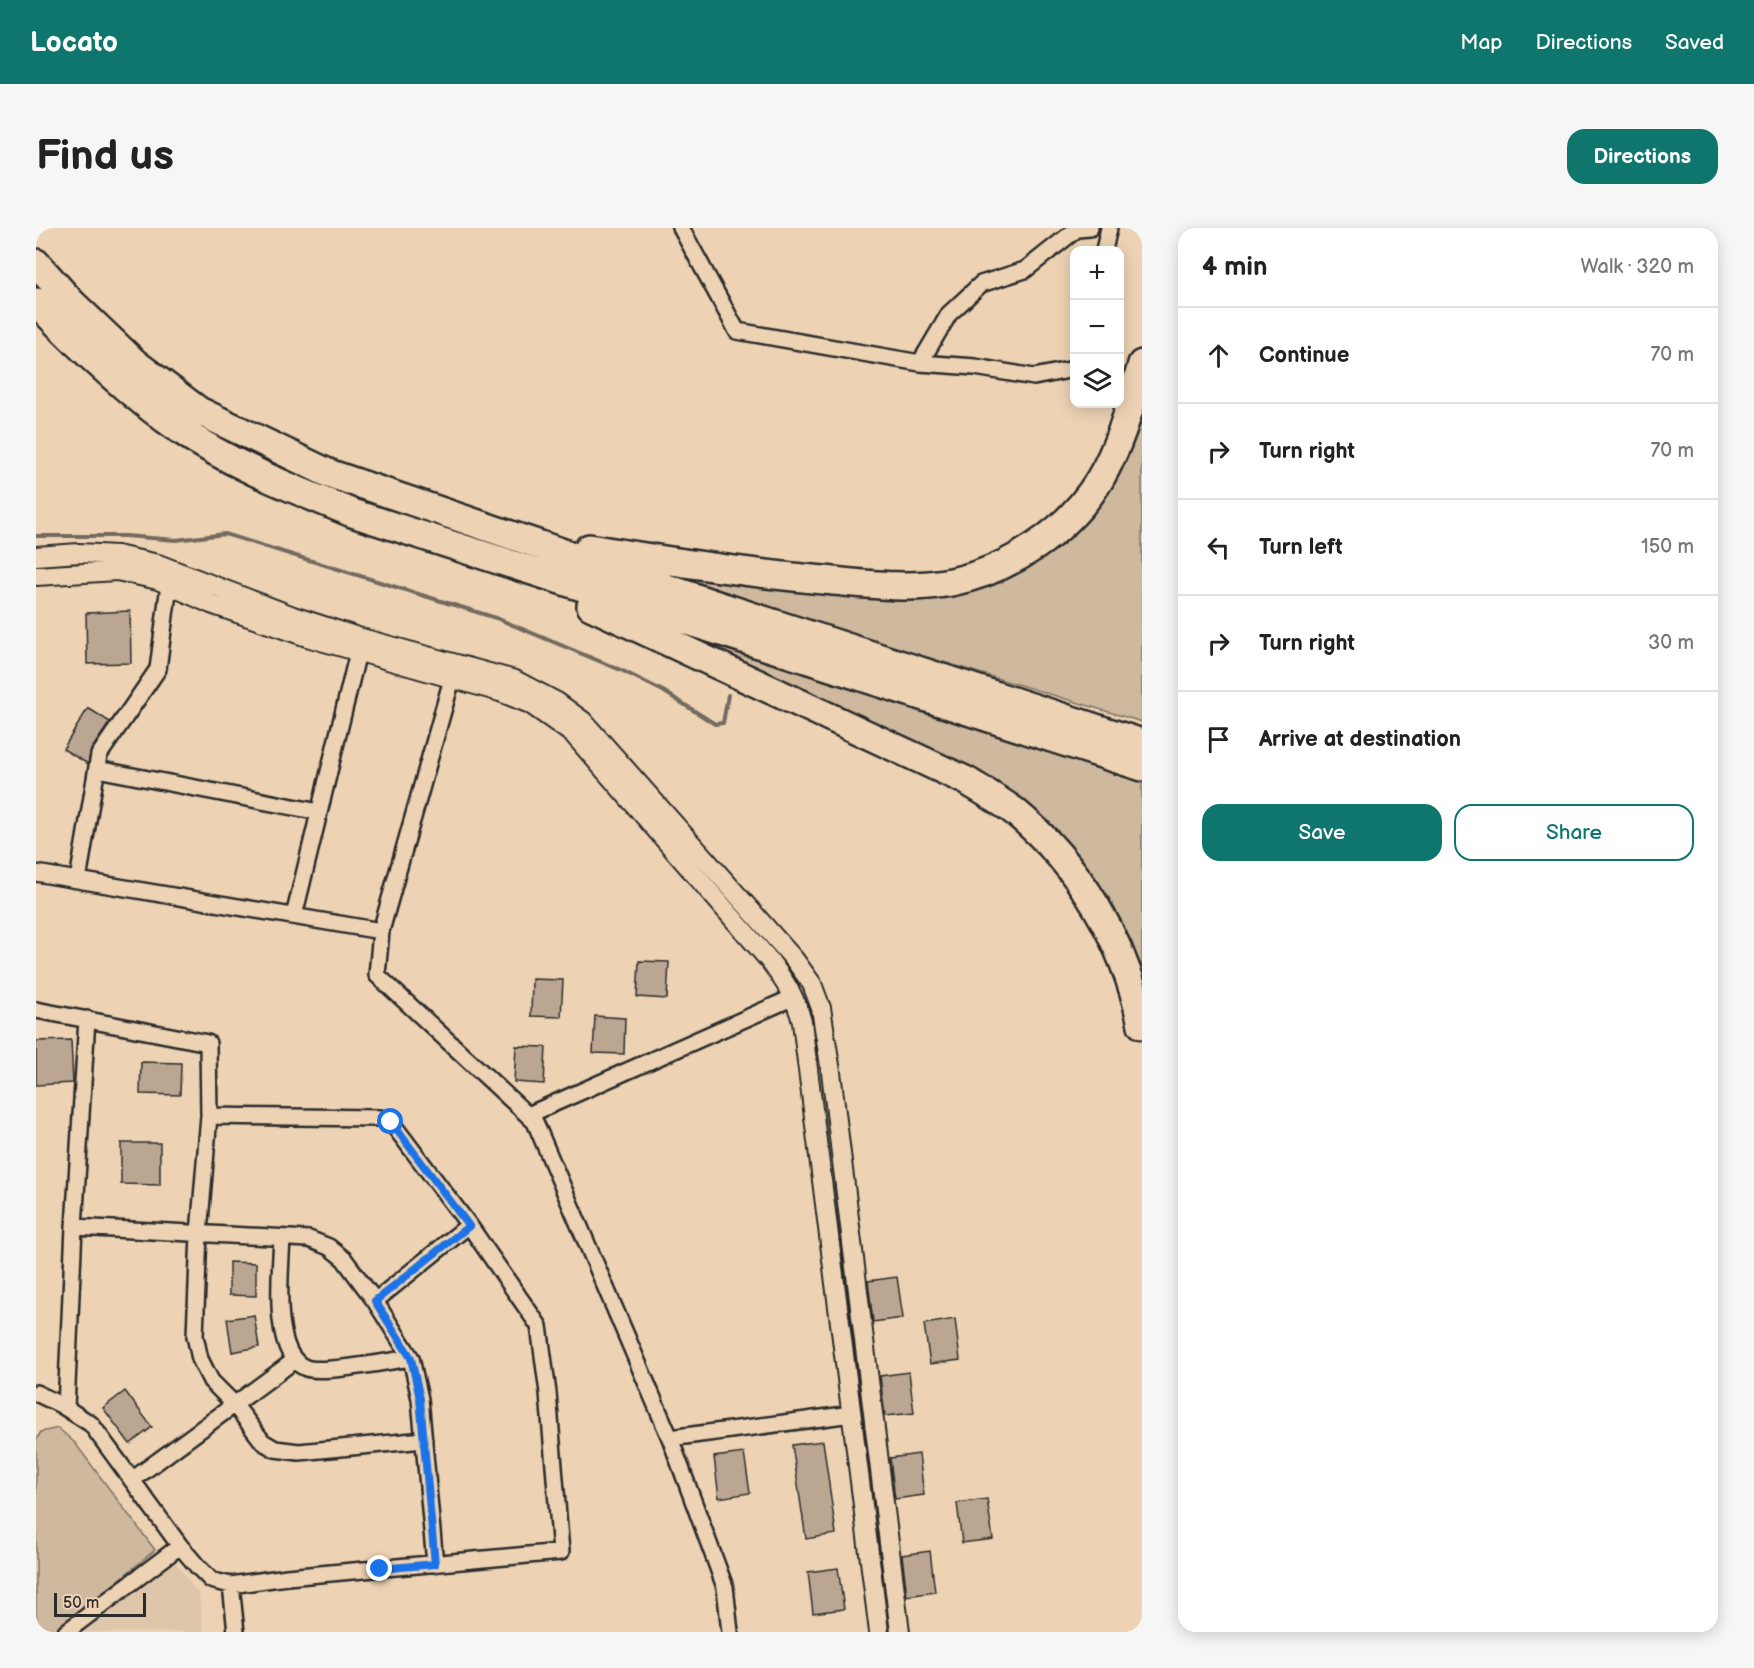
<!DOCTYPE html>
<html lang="en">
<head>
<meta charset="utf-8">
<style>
	:root { --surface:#fff; --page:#f6f6f6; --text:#222; --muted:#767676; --line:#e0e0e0; --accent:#0f766e }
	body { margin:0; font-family:"Balsamiq Sans",sans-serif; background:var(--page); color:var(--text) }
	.controls { position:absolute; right:18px; top:18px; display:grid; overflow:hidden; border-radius:12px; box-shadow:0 3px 15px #0003 }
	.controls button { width:54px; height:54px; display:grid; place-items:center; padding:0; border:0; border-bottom:2px solid var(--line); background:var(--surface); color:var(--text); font:30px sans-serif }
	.scale { position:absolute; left:18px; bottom:15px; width:92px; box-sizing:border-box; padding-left:6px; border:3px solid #2b2b2b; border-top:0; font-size:16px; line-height:21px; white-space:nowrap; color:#2b2b2b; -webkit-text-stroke:4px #edd3b4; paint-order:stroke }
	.stop { position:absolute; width:18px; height:18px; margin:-14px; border:4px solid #1a73e8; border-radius:50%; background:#fff }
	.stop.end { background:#1a73e8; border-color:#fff; box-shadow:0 2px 6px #0008 }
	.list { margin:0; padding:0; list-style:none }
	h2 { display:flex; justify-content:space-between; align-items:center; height:78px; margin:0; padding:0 24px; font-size:26px }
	h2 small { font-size:20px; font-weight:400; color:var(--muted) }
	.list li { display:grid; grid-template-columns:39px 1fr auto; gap:18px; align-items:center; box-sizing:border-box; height:96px; padding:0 24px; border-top:2px solid var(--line) }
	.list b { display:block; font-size:22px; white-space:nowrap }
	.list em { font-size:20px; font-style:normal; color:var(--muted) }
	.actions { display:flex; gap:12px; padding:18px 24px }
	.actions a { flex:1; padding:14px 0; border:2px solid var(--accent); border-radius:18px; text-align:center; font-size:21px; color:var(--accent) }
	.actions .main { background:var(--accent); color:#fff }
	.icon { flex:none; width:33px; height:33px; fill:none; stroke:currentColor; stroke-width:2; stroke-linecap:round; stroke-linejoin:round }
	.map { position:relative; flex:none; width:1106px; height:1404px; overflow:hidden; border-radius:18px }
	header { display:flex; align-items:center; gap:36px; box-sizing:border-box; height:84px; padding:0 30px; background:var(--accent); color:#fff }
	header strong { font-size:28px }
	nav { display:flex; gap:33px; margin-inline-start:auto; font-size:21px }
	.intro { display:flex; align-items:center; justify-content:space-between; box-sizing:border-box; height:144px; padding:0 36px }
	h1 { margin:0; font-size:42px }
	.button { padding:15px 27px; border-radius:18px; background:var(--accent); color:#fff; font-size:21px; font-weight:700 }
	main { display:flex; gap:36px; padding:0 36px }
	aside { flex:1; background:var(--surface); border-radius:18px; box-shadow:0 3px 15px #0003 }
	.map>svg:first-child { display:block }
	.built { fill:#dec6aa }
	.green { fill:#ceb89e; stroke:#7c7264; stroke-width:1.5 }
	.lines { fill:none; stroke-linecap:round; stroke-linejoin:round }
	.stream { stroke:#73695e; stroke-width:4 }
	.building { fill:#baa691; stroke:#2b2b2b; stroke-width:1.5 }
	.minor-casing { stroke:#2b2b2b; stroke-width:20 }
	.tertiary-casing { stroke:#2b2b2b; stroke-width:22 }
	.motorway-casing { stroke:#2b2b2b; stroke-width:32 }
	.minor { stroke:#edd3b4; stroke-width:15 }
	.tertiary { stroke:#edd3b4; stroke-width:18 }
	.motorway { stroke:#edd3b4; stroke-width:27 }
	.route { stroke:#1a73e8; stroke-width:8 }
</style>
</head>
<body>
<header>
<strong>Locato</strong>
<nav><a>Map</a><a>Directions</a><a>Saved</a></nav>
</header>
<div class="intro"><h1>Find us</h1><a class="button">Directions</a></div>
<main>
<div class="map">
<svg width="1106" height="1404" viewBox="0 0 1106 1404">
	<rect width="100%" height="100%" fill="#edd3b4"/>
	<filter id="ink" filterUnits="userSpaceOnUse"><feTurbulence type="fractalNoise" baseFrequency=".0167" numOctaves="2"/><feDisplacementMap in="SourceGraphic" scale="12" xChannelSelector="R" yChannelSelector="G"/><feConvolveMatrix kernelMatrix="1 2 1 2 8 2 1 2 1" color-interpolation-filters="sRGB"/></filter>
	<g filter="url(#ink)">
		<path class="built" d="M140,1335L163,1367L168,1404H47Z"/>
		<path class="green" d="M1106,169V494L596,340L955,352L1023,319L1070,263Z
			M615,395L705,427L804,455L1106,551V765L1029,620Z
			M22,1200L39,1215L119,1322L20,1404H0V1212L5,1204Z"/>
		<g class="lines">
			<path class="stream" d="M0,308H89L140,312L189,306L460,390L587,443L627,463L679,496L687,495L692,467"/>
		</g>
		<path class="building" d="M94,383L95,435L51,436L50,385Z
			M52,480L74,494L55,522L52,536L27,521Z
			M603,733L633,734L631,771L601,769Z
			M496,751L527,752L525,789L495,788Z
			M559,788L589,790L588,826L557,825Z
			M35,812L37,855L0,857V813Z
			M480,818L510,819L508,856L478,854Z
			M105,834L145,835L144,867L104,866Z
			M85,915H124V957L85,956Z
			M193,1034L220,1035V1068L193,1067Z
			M861,1049L867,1090L837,1094L832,1053Z
			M218,1087L223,1119L196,1124L191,1091Z
			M919,1091L924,1132L894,1136L888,1096Z
			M873,1144L878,1185L849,1188L844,1148Z
			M89,1163L116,1199L94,1216L67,1180Z
			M787,1213L800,1306L770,1311L756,1217Z
			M708,1225L714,1265L683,1270L678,1229Z
			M883,1226L888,1267L859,1271L854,1230Z
			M951,1271L957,1311L926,1315L921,1275Z
			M894,1323L899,1364L871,1368L866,1327Z
			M802,1340L808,1381L777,1385L772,1344Z"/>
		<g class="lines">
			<defs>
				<path id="minor" d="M645,0L701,103L884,135L913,86L945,56L989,42L1041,1L1054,0
					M1068,22L1073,0
					M884,135L939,139L998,149L1038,141
					M416,451L345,703L341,747L499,894L634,1210L689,1359L694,1404
					M61,541L283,584
					M0,645L345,703
					M42,652L63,527L122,441L133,357
					M258,688L322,424
					M0,782L172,815L173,888L163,1005L159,1108L164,1131L175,1153L198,1176L227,1214L239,1221L263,1224L388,1212
					M492,887L758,769
					M38,999L273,1011L293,1019L308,1031L339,1073L375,1130L384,1171L399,1336
					M246,1010C245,1039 234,1127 270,1140C287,1146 353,1133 375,1130
					M339,1073L433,997
					M0,1165L25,1177L55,1196L144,1318L162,1339L175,1352L182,1354L195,1357L251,1349L525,1324L512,1165L503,1098L433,997L355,894L344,890L173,888
					M30,1180L38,999L51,791
					M634,1210L816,1186
					M96,1252L259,1132
					M195,1357L200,1404
					M30,1404L144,1318"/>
				<path id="tertiary" d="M0,328L43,325L81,327L122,336L257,388L322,409L479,452L521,474L547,493L758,731L776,756L785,780L795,844L864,1404
					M0,348L81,343L122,352L175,376L271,409L464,464L494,476L538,507L733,732C748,752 760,770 766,794L843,1404"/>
				<path id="motorway" d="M0,35L35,74L99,135L163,183L292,245L675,375L1106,515
					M0,74C44,120 91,165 143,201C195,237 258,261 316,285L1106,539
					M553,320C631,333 709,345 788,352C829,356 873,362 915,354C974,342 1033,303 1064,251C1085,215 1095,175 1106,136
					M555,378L931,553C947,563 963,572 978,583C1044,637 1089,714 1106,797"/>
			</defs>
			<use href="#minor" class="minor-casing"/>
			<use href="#tertiary" class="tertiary-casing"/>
			<use href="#motorway" class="motorway-casing"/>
			<use href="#minor" class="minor"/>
			<use href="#tertiary" class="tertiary"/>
			<use href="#motorway" class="motorway"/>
		</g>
	</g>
	<g class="lines" filter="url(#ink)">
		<path class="route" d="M344,1341L399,1336L384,1171L375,1130L339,1073L433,998L355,894"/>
	</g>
</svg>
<div class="controls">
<button>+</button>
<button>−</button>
<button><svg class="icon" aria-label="layers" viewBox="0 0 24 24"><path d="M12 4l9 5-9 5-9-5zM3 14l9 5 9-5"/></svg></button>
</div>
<div class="scale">50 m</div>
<div class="stop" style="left:355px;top:894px"></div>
<div class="stop end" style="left:344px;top:1341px"></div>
</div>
<aside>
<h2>4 min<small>Walk · 320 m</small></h2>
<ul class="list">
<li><svg class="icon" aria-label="ahead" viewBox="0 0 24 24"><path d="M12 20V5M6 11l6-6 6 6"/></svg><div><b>Continue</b></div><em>70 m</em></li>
<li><svg class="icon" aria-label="right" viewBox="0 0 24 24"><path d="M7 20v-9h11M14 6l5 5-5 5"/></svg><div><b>Turn right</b></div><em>70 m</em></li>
<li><svg class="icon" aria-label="left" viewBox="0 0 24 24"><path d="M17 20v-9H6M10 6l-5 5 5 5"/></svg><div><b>Turn left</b></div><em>150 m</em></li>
<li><svg class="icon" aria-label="right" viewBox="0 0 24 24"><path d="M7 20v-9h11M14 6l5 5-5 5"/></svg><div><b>Turn right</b></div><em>30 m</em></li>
<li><svg class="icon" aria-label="arrive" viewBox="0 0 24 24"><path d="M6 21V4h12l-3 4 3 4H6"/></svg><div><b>Arrive at destination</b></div></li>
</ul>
<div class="actions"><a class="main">Save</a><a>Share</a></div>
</aside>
</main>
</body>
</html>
